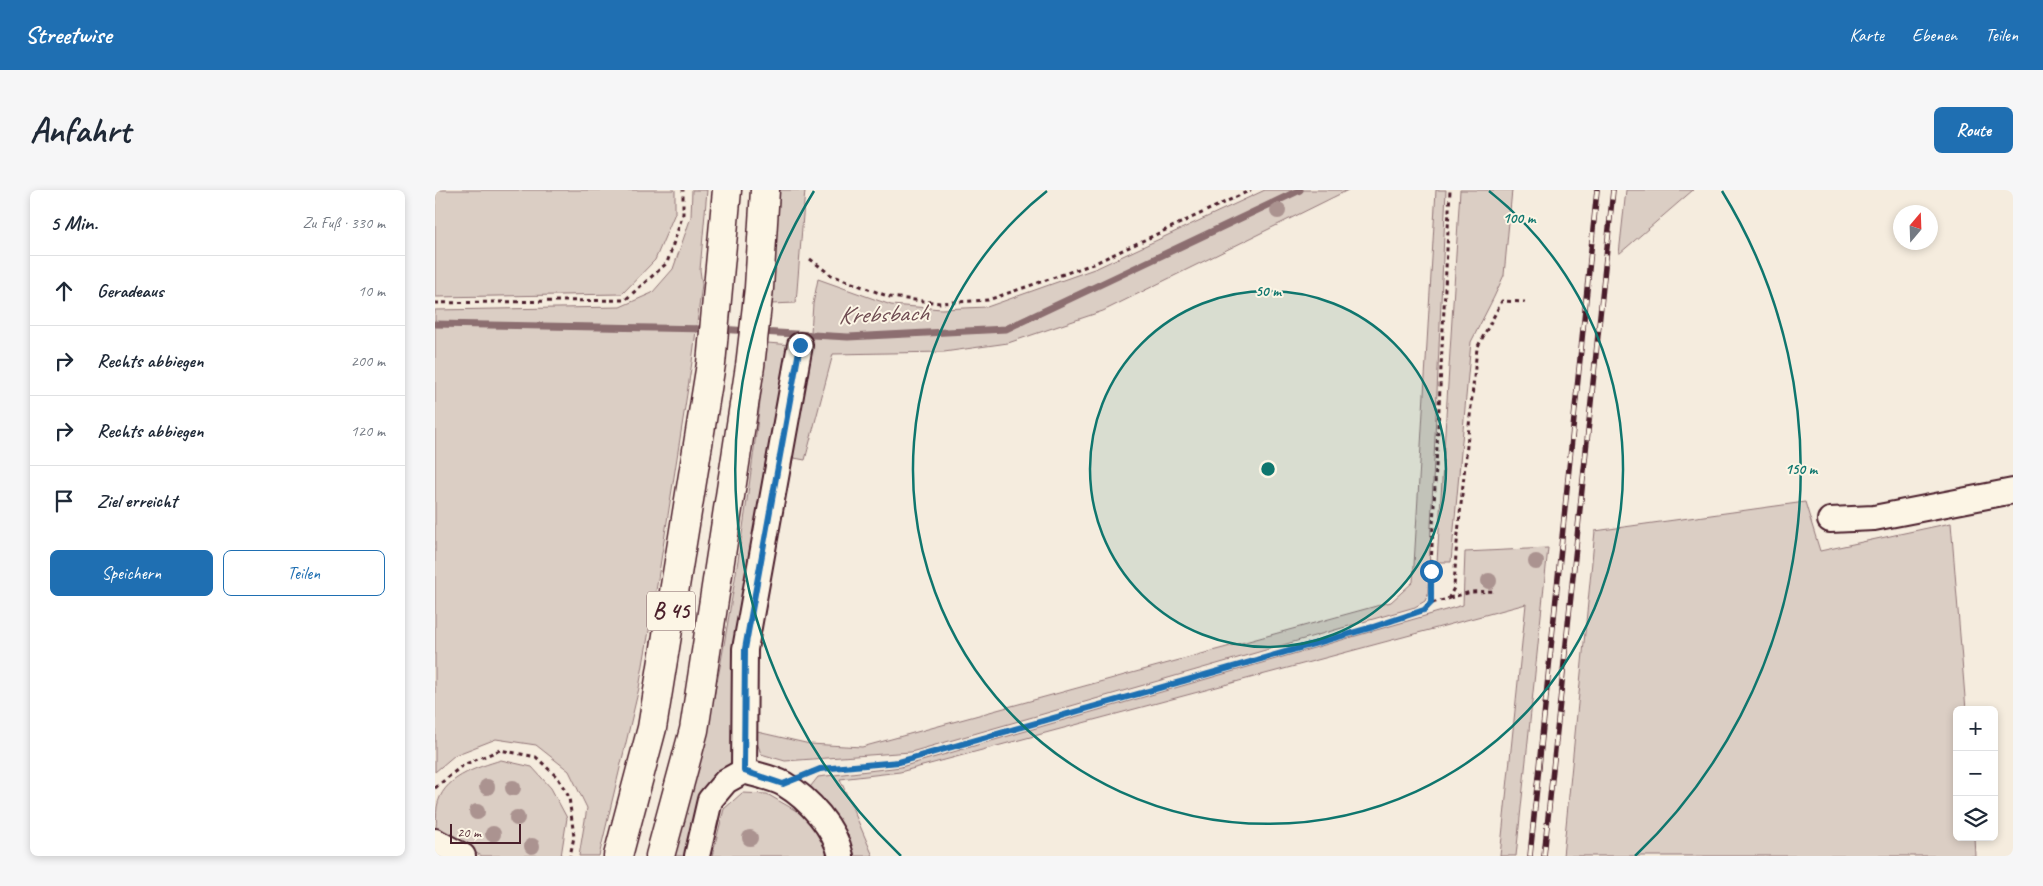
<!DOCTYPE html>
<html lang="de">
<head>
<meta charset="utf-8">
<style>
	:root { --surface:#fff; --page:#f6f6f7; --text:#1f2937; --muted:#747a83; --line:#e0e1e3; --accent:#1f6fb2 }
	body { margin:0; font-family:Caveat,sans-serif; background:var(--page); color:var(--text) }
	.controls { position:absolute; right:15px; bottom:15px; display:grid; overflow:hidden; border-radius:8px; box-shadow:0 2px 8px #0003 }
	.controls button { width:45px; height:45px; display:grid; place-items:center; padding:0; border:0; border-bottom:1px solid var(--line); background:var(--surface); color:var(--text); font:25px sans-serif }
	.compass { position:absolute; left:1458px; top:15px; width:45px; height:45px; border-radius:50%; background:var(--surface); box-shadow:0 2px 8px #0003; rotate:19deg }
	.scale { position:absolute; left:15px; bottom:12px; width:71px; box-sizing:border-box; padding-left:5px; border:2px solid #4a1f2b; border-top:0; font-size:14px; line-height:18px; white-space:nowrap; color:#4a1f2b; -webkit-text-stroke:4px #fcf5e5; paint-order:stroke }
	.stop { position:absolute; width:15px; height:15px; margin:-11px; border:4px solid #1f6fb2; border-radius:50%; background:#fff }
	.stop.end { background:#1f6fb2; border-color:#fff; box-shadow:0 1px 5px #0008 }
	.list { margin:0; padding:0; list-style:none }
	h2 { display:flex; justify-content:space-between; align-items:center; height:65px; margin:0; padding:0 20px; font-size:21px }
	h2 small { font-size:16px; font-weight:400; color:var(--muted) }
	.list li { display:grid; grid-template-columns:32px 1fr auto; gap:15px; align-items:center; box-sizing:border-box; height:70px; padding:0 20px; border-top:1px solid var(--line) }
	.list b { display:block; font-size:19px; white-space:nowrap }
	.list em { font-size:16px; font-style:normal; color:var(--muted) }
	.actions { display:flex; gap:10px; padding:15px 20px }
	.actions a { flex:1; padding:11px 0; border:1px solid var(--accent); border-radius:8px; text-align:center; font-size:18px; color:var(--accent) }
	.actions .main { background:var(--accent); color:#fff }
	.icon { flex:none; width:28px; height:28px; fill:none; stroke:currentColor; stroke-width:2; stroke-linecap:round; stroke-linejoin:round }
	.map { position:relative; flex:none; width:1578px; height:666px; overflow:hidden; border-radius:8px }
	header { display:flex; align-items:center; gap:30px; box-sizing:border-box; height:70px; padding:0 25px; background:var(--accent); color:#fff }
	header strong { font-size:24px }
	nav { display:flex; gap:28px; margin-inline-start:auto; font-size:18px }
	.intro { display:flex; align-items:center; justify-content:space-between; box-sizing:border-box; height:120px; padding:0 30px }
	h1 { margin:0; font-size:35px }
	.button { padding:12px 22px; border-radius:8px; background:var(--accent); color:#fff; font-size:18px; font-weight:700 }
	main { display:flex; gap:30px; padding:0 30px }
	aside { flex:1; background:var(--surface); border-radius:8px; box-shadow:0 2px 8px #0003 }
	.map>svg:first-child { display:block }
	.green { fill:#dbcec4; stroke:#927678 }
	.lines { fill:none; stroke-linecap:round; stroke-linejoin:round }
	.stream { stroke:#8c6e70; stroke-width:7 }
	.street-casing { stroke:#4a1f2b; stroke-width:28 }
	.highway-casing { stroke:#4a1f2b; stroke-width:31 }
	.path { stroke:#4a1f2b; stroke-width:3; stroke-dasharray:4 4; stroke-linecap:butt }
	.street { stroke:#fcf5e5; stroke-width:24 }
	.highway { stroke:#fcf5e5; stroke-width:28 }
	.rail-casing { stroke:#4a1f2b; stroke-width:5.5 }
	.rail { stroke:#fcf5e5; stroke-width:4; stroke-dasharray:11; stroke-linecap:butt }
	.tree { fill:#ab9390 }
	.route { stroke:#1f6fb2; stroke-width:6 }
	.ring { fill:none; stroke:#0f766e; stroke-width:2.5 }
	.labels { text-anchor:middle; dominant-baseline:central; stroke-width:4; stroke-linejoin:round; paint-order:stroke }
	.shield { fill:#fcf5e5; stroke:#7f5f63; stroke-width:1 }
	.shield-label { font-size:22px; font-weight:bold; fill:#4a1f2b }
	.water-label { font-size:25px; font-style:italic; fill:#704d53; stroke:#fcf5e5 }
	.centre { fill:#0f766e; stroke:#fcf5e5; stroke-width:2.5 }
	.ring-label { font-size:15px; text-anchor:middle; font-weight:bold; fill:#0f766e; stroke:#fcf5e5; stroke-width:4; stroke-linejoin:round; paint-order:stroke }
</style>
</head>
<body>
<header>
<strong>Streetwise</strong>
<nav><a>Karte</a><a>Ebenen</a><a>Teilen</a></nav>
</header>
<div class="intro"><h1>Anfahrt</h1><a class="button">Route</a></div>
<main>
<aside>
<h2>5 Min.<small>Zu Fuß · 330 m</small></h2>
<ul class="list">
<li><svg class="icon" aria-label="ahead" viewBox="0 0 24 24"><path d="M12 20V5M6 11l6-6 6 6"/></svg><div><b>Geradeaus</b></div><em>10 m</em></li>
<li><svg class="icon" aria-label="right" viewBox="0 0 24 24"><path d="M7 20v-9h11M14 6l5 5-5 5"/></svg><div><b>Rechts abbiegen</b></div><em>200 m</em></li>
<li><svg class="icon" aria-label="right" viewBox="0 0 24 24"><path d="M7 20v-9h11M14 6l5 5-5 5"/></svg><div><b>Rechts abbiegen</b></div><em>120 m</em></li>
<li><svg class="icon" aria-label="arrive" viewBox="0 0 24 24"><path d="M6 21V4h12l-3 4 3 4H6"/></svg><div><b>Ziel erreicht</b></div></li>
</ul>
<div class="actions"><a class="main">Speichern</a><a>Teilen</a></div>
</aside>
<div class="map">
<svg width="1578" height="666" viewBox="0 0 1578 666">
	<rect width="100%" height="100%" fill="#f5ecde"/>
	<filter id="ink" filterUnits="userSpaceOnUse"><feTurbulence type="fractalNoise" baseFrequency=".02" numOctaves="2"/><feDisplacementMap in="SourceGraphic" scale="10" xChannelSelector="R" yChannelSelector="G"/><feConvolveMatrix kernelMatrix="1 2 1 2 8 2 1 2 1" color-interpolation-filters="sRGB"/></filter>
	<g filter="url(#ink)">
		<path class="green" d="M0,0H240V23L220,70L187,104L0,107Z
			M257,0H272L265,80L267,94L257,172L223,389L204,498L164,666H144L152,618L134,581L101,555L61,549L20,565L0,582V120L185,117L217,103L238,79L256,27Z
			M344,0H370L361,113L336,114Z
			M830,0H913L668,121L573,153L509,162L398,164L370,270L354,267L375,156L378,114L383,89L456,115L507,119L552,117L662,78Z
			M1001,0H1011L993,404L990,411L980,417L476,562L350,571L326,564L318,541L375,554L427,557L956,412L978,392Z
			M1025,0H1077L1069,85L1059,107L1036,152L1016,372H1002Z
			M1191,0H1258L1184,64Z
			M332,153L358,155L303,574L256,666H239C258,594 278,522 290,449C307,351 321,252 332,153Z
			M1370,312L1385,361L1516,333L1531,520H1522V647H1539L1540,666H1128L1160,341Z
			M1113,358L1081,666H1065L1091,414L465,582L405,589L438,666H415L372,601L383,587L466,577L1028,415L1030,362Z
			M66,570L97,577L116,598L132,628L126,666H47L21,653L1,638C2,631 1,624 2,617C7,587 41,578 66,570Z
			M307,603L332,604L365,623L384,644L396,666H277L289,619Z"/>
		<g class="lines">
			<path class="stream" d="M0,134L274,139
				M285,139L314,141
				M325,142L413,147L571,139L865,0"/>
			<defs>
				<path id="street" d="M1395,330L1439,328L1578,301
					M309,581L310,459L365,155
					M0,651L28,666
					M262,666L275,610L291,591L309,581C322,585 338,588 349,594C374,609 400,638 406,666"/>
				<path id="highway" d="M183,666L217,538L276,174L292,0
					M225,666L259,540L315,176L324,98L330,0"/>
			</defs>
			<use href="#street" class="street-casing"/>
			<use href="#highway" class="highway-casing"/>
			<path class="path" d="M375,69L396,85L455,107L505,113L553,110L658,74L816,0
				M0,113L190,110L232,73L248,24V0
				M1014,408L1036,402L1061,401
				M996,413V375L1015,0
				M375,583L385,579L464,572L939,437L989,420L996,413L1013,409L1019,398L1021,363L1042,158L1067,111L1090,112
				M0,598L28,575L65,560L101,567L123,588L134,607L139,647L135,666"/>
			<use href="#street" class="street"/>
			<use href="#highway" class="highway"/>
			<defs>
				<path id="rail" d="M1095,666L1162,0
					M1109,666L1178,0"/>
			</defs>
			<use href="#rail" class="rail-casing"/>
			<use href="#rail" class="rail"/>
		</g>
		<g class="tree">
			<circle cx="843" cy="21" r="8"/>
			<circle cx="1101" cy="372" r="8"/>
			<circle cx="1054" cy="391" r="8"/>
			<circle cx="52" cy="597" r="8"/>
			<circle cx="78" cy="598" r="8"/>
			<circle cx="42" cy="622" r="8"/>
			<circle cx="82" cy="628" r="8"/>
			<circle cx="58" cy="644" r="8"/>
			<circle cx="315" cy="648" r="8"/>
			<circle cx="97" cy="656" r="8"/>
		</g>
	</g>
	<g class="lines" filter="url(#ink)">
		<path class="route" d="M365,155L310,459L309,581L348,594L385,579L464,572L938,437L989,420L996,413V381"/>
	</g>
	<circle cx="833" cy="279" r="178" fill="#0f766e" fill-opacity=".12"/>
	<g class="ring">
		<circle cx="833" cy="279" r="178"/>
		<path d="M1054 1A355 355 0 1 1 612 1"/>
		<path d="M466 666A533 533 0 0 1 379 1M1287 1A533 533 0 0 1 1200 666"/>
	</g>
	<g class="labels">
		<rect class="shield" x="212" y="401.5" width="48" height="39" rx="4"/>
		<g class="shield-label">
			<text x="236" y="421">B 45</text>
		</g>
		<g class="water-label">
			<text transform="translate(448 124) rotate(-2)">Krebsbach</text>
		</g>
	</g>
	<circle cx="833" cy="279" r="8" class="centre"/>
	<g class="ring-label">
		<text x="1084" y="33">100 m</text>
		<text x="833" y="106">50 m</text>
		<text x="1366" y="284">150 m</text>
	</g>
</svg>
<div class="controls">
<button>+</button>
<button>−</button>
<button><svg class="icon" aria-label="layers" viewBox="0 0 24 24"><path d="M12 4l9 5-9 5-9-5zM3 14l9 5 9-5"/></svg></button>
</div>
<svg class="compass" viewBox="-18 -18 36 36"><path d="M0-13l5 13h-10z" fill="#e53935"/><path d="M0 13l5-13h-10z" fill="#747a83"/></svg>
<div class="scale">20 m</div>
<div class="stop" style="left:996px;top:381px"></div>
<div class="stop end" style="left:365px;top:155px"></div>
</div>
</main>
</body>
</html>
